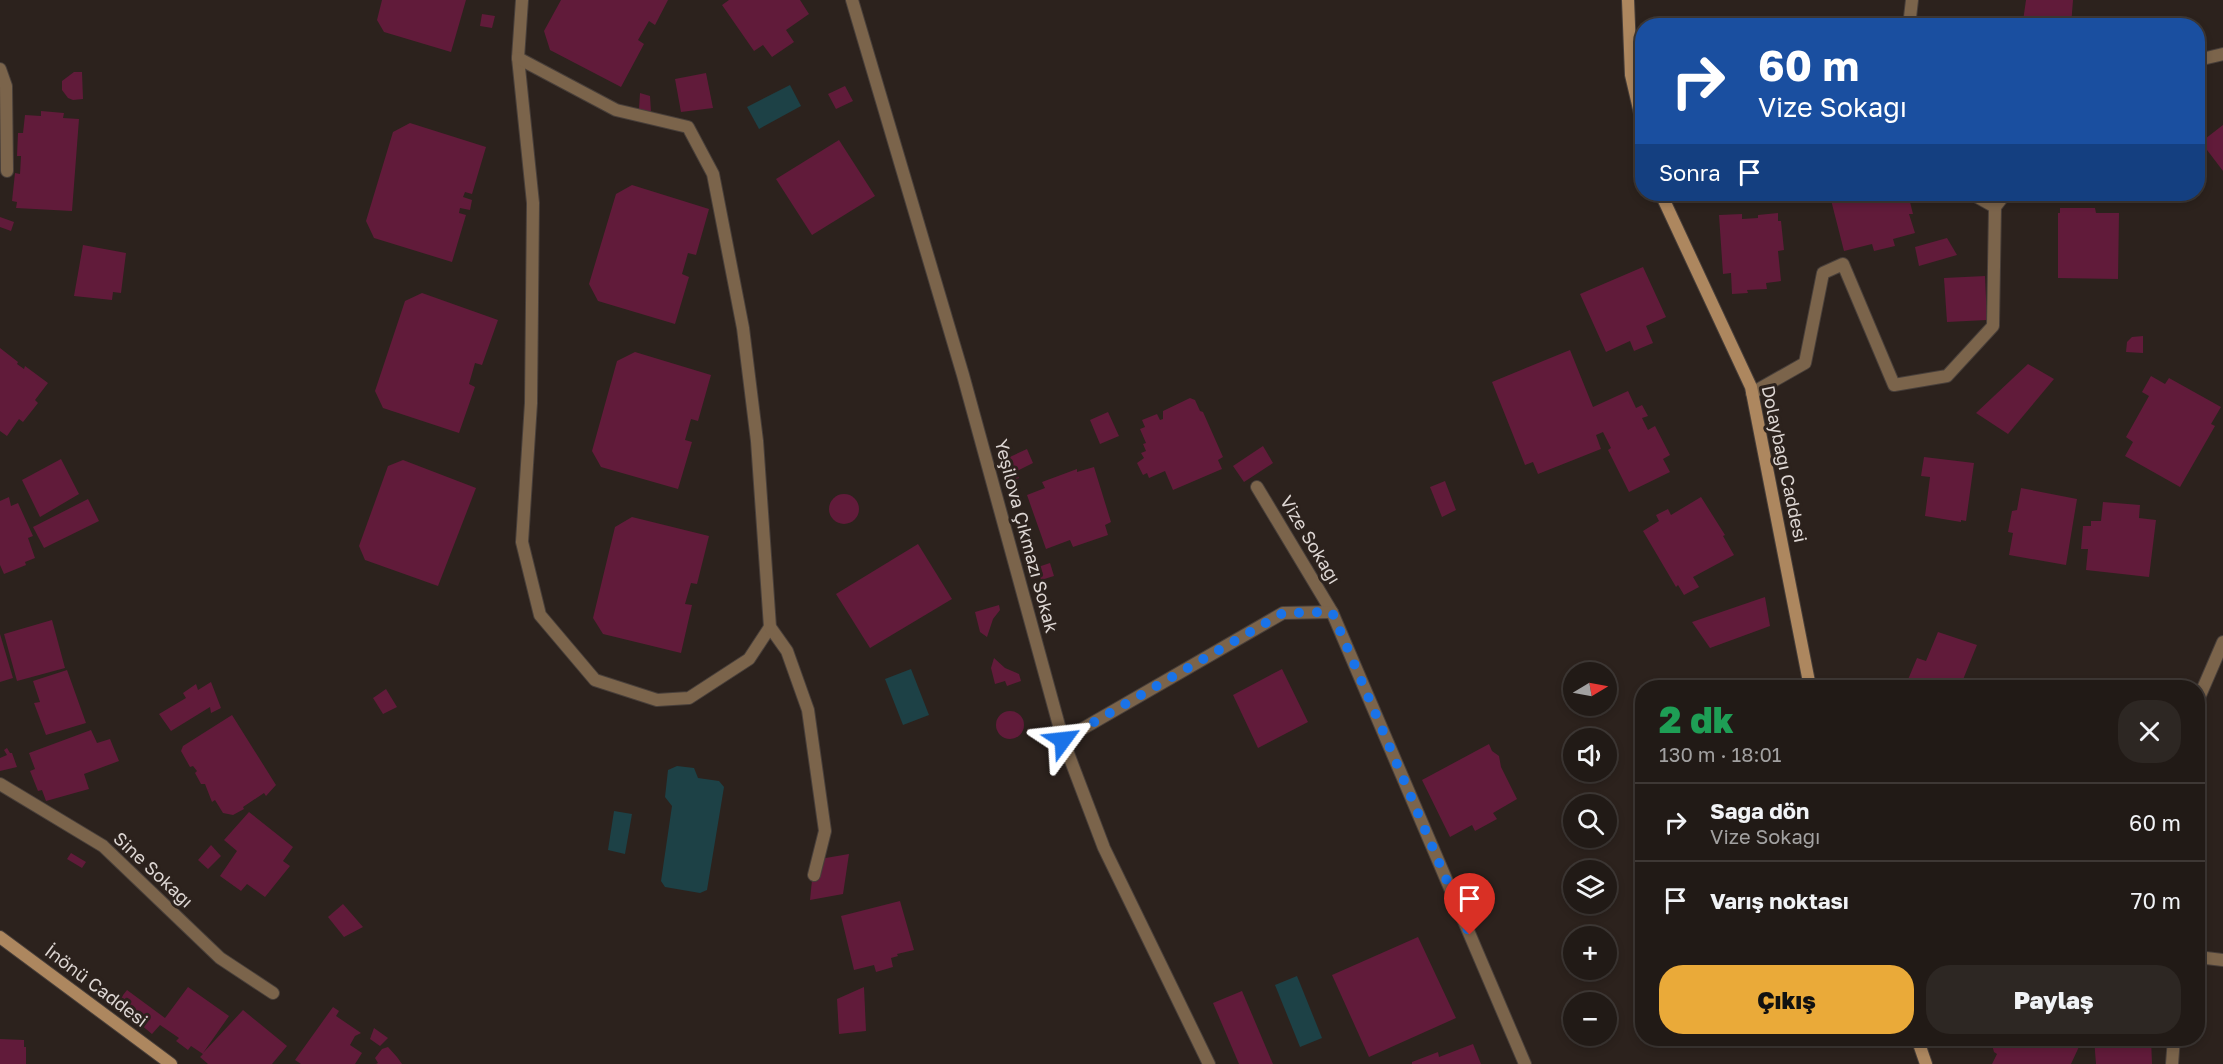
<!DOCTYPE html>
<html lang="tr">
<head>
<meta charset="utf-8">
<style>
	body { margin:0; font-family:"Golos Text",sans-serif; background:#2d2723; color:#f1f3f6; height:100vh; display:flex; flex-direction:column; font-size:22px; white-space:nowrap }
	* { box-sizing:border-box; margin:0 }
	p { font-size:20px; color:#a2a1a1 }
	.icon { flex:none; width:33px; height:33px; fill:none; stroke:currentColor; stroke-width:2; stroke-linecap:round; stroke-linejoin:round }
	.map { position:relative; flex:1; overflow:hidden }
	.details { position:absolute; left:1635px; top:680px; width:570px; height:366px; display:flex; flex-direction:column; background:#211a16; border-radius:24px; box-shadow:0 3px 9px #0003,0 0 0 2px #3e3835 }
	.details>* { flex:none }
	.top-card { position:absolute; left:1635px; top:18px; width:570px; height:183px; border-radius:24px; box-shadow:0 3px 9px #0003,0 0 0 2px #3e3835; background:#1a4fa0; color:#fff; overflow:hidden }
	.needle { width:39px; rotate:80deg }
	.buttons { position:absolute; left:1563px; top:662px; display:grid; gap:12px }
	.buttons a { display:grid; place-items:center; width:54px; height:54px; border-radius:50%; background:#211a16; box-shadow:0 3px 9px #0003,0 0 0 2px #3e3835; font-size:30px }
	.pin { position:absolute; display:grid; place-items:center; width:51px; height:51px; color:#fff; margin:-62px -26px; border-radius:50% 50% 50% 0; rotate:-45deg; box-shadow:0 0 6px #0007 }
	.pin .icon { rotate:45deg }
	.me { position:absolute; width:66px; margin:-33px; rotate:60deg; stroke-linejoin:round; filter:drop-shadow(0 0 4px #0008) }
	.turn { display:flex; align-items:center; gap:21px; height:126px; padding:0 24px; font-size:27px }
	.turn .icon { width:78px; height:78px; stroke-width:2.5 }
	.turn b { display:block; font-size:42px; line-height:51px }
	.then { display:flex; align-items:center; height:57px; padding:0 24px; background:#0003; gap:12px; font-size:22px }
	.round { display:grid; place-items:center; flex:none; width:63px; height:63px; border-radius:24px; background:#2d2723 }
	.overview { display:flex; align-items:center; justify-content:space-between; height:102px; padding:0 24px }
	h1 { font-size:36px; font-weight:800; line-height:45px; color:#1e9e55 }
	.action { display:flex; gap:12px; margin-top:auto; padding:12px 24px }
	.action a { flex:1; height:69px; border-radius:24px; background:#eaaa39; color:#111; font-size:24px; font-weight:800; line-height:69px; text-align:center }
	.action a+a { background:#2d2723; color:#f1f3f6 }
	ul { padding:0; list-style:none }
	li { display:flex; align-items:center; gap:18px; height:78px; padding:0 24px; border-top:2px solid #3e3835 }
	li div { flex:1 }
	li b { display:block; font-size:22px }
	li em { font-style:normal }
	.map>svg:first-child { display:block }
</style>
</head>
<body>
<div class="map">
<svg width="2223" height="1064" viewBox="0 0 2223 1064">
	<rect width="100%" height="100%" fill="#2c221d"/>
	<!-- water -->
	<g fill="#1d4146">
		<polygon points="790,85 801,106 759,129 747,107"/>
		<polygon points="911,669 929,715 903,725 885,679"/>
		<polygon points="677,766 694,768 698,778 719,781 724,787 707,890 700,893 665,887 661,881 672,806 665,797 668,770"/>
		<polygon points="614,811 632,814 625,854 608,850"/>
		<polygon points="1297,976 1322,1038 1300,1047 1275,985"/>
	</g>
	<!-- building -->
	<g fill="#611b3a">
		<polygon points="382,0 466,0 451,52 384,32 377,20"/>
		<polygon points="561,0 668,0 655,25 649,21 638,40 644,44 621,87 550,50 544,31"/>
		<polygon points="729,0 800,0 809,14 786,30 794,42 772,57 763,45 754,51 722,5"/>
		<polygon points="2026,0 2073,0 2071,26 2023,21"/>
		<polygon points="482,14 495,16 492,28 480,26"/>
		<polygon points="74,72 82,72 83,99 73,100 68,98 62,90 62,81"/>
		<polygon points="706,73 713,108 681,112 675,79"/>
		<polygon points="845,86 853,101 836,109 828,94"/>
		<polygon points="640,93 650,96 651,112 639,109"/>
		<polygon points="41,111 64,113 63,118 79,119 72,211 16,208 17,202 12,201 15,173 20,174 21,156 17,156 18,133 23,133 25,115 41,116"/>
		<polygon points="410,123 486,147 472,194 465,192 463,197 472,200 470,210 460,208 459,213 466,215 452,262 374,238 366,221 393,132"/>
		<polygon points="2223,125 2223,171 2201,142"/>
		<polygon points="839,140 875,196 812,235 776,179"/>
		<polygon points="632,185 709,209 696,255 688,253 682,274 689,277 675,324 598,301 589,284 616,194"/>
		<polygon points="1855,194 1908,194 1913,214 1909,214 1915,233 1893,239 1895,246 1874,251 1872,244 1844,251 1831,200"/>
		<polygon points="2060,208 2095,208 2096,213 2119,213 2118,279 2058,278 2058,213 2060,213"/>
		<polygon points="1778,213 1778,221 1781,221 1784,250 1778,251 1781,281 1766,283 1767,289 1747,290 1748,293 1732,294 1731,273 1723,274 1719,215 1742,214 1742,219 1758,218 1758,215"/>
		<polygon points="0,217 14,222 11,231 0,227"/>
		<polygon points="1947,238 1957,255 1919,266 1915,247"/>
		<polygon points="83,245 126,253 121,293 113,292 112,300 74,296"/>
		<polygon points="1643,267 1666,317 1646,326 1653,343 1634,351 1630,341 1606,352 1580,294"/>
		<polygon points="1985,276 1987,320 1947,322 1944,278"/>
		<polygon points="422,293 498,320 482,365 475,363 469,384 475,387 459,433 383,408 375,391 405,301"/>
		<polygon points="2143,336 2143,353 2126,352 2127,342 2132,337"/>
		<polygon points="0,348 18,362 17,364 24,369 25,366 48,383 35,400 38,403 23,422 19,419 7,436 0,431"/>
		<polygon points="1570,350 1593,407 1628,391 1636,408 1642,405 1648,416 1642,418 1648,430 1655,426 1670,455 1663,459 1670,472 1629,492 1608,450 1611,448 1603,432 1596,435 1601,449 1538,474 1533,462 1525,465 1492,382"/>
		<polygon points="635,352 711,375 698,421 691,419 685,440 692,442 678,489 601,467 592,451 617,361"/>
		<polygon points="2028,364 2054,379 2008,434 1976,413"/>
		<polygon points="2151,376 2165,384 2169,378 2221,407 2211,424 2215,426 2180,487 2125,456 2133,442 2126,437 2149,396 2142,392"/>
		<polygon points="1190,398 1195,400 1200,411 1203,412 1223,457 1218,460 1222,469 1173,490 1165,471 1149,478 1147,473 1143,475 1137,463 1144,458 1141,453 1146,451 1143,444 1146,443 1140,429 1145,427 1142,420 1157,414 1160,420 1163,419 1163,411"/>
		<polygon points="1108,412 1119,436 1100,444 1090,420"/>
		<polygon points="1263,446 1273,463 1244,482 1233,466"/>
		<polygon points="1027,449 1033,463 1017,471 1019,478 1008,482 1001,461"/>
		<polygon points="1924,457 1974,463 1966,521 1961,520 1961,522 1925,516 1930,477 1921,476"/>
		<polygon points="61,459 79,494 40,517 22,480"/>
		<polygon points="403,460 476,488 438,586 365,560 359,546 388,466"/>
		<polygon points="1094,467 1111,522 1105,525 1108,535 1073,547 1070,540 1046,549 1027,495 1045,488 1042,482 1077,469 1077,472"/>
		<polygon points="1445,481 1456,510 1442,517 1430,487"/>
		<polygon points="2021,488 2077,499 2066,565 2009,555 2013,533 2008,532 2012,511 2017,510"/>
		<circle cx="844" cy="509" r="15"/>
		<polygon points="9,497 11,506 18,503 33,536 28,538 35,558 25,562 26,565 4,574 0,565 0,501"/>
		<polygon points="1701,497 1725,535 1723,536 1734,555 1693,577 1699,587 1684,595 1678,585 1676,587 1643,531 1659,521 1656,515 1668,509 1671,515"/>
		<polygon points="88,499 99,521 44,548 33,527"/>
		<polygon points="2103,502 2140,505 2139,518 2156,520 2149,577 2086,570 2088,549 2081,549 2083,526 2091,526 2091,521 2101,521"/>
		<polygon points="632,517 709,536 697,584 691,583 685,604 692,605 681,653 603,634 593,618 615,527"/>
		<polygon points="918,544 952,599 870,648 836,594"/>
		<polygon points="1050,563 1054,576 1041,580 1038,567"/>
		<polygon points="1765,597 1770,626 1710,648 1692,622"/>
		<polygon points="999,605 1000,610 993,619 987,637 980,632 975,612"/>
		<polygon points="52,620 65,668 17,681 4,634"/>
		<polygon points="1938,632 1977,645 1960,687 1916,687 1916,685 1907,682 1917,658 1926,661"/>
		<polygon points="0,634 13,678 0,682"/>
		<polygon points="994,658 1005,668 1019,674 1021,681 1007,686 1005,681 995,684 991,668"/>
		<polygon points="1282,669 1308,722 1258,748 1233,695"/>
		<polygon points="67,670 86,723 46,735 34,703 40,702 33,681"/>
		<polygon points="211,682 221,708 211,713 210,707 171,731 159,714 186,698 183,693 196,684 198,690"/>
		<polygon points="386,689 397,707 383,714 373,698"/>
		<circle cx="1010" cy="725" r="14"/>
		<polygon points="232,715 276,785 266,796 264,793 243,807 244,809 233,815 223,813 215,800 212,802 205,784 201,784 195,773 197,771 193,766 190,767 181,751 183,746"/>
		<polygon points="91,730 97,743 110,739 119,761 84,774 89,789 46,801 42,790 38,791 30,771 35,769 29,753"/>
		<polygon points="1489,744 1492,751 1499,756 1501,767 1517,799 1493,813 1497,819 1475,831 1472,825 1450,837 1422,780"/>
		<polygon points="7,748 10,753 12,753 17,767 0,771 0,758 7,755 4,750"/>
		<polygon points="249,812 293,847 283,861 290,866 265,897 247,884 241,891 220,876 237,851 224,840"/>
		<polygon points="211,845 221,856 208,869 198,860"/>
		<polygon points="71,853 86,862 82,868 67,859"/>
		<polygon points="849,854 843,894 810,900 814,860"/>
		<polygon points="900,901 914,950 897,954 898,956 891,958 893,967 876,972 874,965 854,970 841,916"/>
		<polygon points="343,904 363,927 344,937 328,917"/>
		<polygon points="1418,937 1456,1018 1369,1057 1332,975"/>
		<polygon points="188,987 229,1016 203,1053 243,1010 287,1046 272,1064 208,1064 200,1057 203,1054 191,1046 188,1050 176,1041 179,1038 160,1025 152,1034 116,1004 127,990 165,1018"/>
		<polygon points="864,987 866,1031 839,1034 837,999"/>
		<polygon points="1242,991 1273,1064 1239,1064 1213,1003"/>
		<polygon points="333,1007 339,1011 336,1016 361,1033 355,1036 350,1045 362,1053 355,1064 301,1064 295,1060"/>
		<polygon points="374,1028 388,1038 380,1046 370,1039"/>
		<polygon points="1995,1038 2083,1038 2071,1064 1992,1064 1997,1054 1994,1052 1992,1045"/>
		<polygon points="2094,1038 2151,1038 2152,1064 2096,1064"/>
		<polygon points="0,1039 24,1040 24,1047 26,1047 26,1064 0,1064"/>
		<polygon points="1473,1044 1481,1064 1412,1064 1412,1062 1438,1052 1439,1057"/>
		<polygon points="388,1047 397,1057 402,1064 376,1064 378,1063 375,1058 382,1049"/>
	</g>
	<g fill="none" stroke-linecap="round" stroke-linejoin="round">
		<!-- street casing -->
		<g stroke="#483f3a" stroke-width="14">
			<g id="street">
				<polyline points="522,0 518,58 533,203 531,403 522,542 540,615 595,680 657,700 689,698 749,659 770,627"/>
				<polyline points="852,0 963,375 1063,740 1104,848 1209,1064"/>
				<polyline points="1909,26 1912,0"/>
				<polyline points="518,58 616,110 688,127 713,174 743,328 757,441 770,627 787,651 808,710 825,831 814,875"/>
				<polyline points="2198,60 2223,54"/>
				<polyline points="0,69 6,86 7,171"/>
				<polyline points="1972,194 1995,207"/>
				<polyline points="1752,393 1805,363 1823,273 1843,264 1894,385 1947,376 1993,326 1995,207 2005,194"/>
				<polyline points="1257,487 1332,612 1525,1064"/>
				<polyline points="2198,700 2223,642"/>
				<polyline points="1063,740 1283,613 1332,612"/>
				<polyline points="0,784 103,846 220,958 273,993"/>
				<polyline points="2198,957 2223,960"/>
				<polyline points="2172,1064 2174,1038"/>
			</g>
		</g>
		<!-- secondary casing -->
		<g stroke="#483f3a" stroke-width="14">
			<g id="secondary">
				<polyline points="1628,0 1631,75 1642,122"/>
				<polyline points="1661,194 1751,387 1810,687"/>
				<polyline points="0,937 171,1064"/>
				<polyline points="1917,1038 1926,1064"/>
			</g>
		</g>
		<!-- street -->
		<use href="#street" stroke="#7b644b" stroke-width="12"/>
		<!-- secondary -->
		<use href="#secondary" stroke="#ad875f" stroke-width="12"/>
	</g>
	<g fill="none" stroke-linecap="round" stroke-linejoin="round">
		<!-- route -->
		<polyline stroke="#1a73e8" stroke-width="10" stroke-dasharray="0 18" points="1063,740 1283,613 1332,612 1470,935"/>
	</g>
	<g text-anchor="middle" stroke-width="6" stroke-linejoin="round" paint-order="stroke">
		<!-- street labels -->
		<g font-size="18" fill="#ddd6d3" stroke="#2c221d">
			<text transform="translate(1784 464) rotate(78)" y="6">Dolaybağı Caddesi</text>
			<text transform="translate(1026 536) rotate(75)" y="6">Yeşilova Çıkmazı Sokak</text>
			<text transform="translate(1310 540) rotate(59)" y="6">Vize Sokağı</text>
			<text transform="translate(153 870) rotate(43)" y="6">Sine Sokağı</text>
			<text transform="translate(96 986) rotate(37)" y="6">İnönü Caddesi</text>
		</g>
	</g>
</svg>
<div class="buttons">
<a><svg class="needle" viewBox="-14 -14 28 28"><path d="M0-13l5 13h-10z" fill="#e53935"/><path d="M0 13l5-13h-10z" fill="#a2a1a1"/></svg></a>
<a><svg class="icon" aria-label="sound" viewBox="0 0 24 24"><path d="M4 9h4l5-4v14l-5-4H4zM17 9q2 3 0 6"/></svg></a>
<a><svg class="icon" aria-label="search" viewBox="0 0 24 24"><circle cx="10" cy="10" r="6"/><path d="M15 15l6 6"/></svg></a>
<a><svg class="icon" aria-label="layers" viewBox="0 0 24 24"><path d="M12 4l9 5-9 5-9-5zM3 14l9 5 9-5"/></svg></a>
<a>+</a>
<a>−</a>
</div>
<div class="pin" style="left:1470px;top:935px;background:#d93025"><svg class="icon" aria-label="arrive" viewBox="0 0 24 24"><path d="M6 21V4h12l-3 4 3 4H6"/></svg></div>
<svg class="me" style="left:1063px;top:740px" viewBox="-20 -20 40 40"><path d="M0-17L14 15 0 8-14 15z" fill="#1a73e8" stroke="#fff" stroke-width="4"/></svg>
<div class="top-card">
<div class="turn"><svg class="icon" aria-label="right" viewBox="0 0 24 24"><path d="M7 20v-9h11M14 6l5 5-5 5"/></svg><div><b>60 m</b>Vize Sokağı</div></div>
<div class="then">Sonra<svg class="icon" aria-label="arrive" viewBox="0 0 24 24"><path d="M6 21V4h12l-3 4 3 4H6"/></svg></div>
</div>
<section class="details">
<div class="overview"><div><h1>2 dk</h1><p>130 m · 18:01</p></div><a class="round"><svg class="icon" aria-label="close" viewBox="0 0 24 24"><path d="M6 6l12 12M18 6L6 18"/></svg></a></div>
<ul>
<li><svg class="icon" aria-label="right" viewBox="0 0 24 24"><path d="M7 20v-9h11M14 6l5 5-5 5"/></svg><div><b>Sağa dön</b><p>Vize Sokağı</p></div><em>60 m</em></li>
<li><svg class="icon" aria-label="arrive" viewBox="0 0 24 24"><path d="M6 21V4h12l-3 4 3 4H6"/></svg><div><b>Varış noktası</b></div><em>70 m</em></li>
</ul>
<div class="action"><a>Çıkış</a><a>Paylaş</a></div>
</section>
</div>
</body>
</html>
